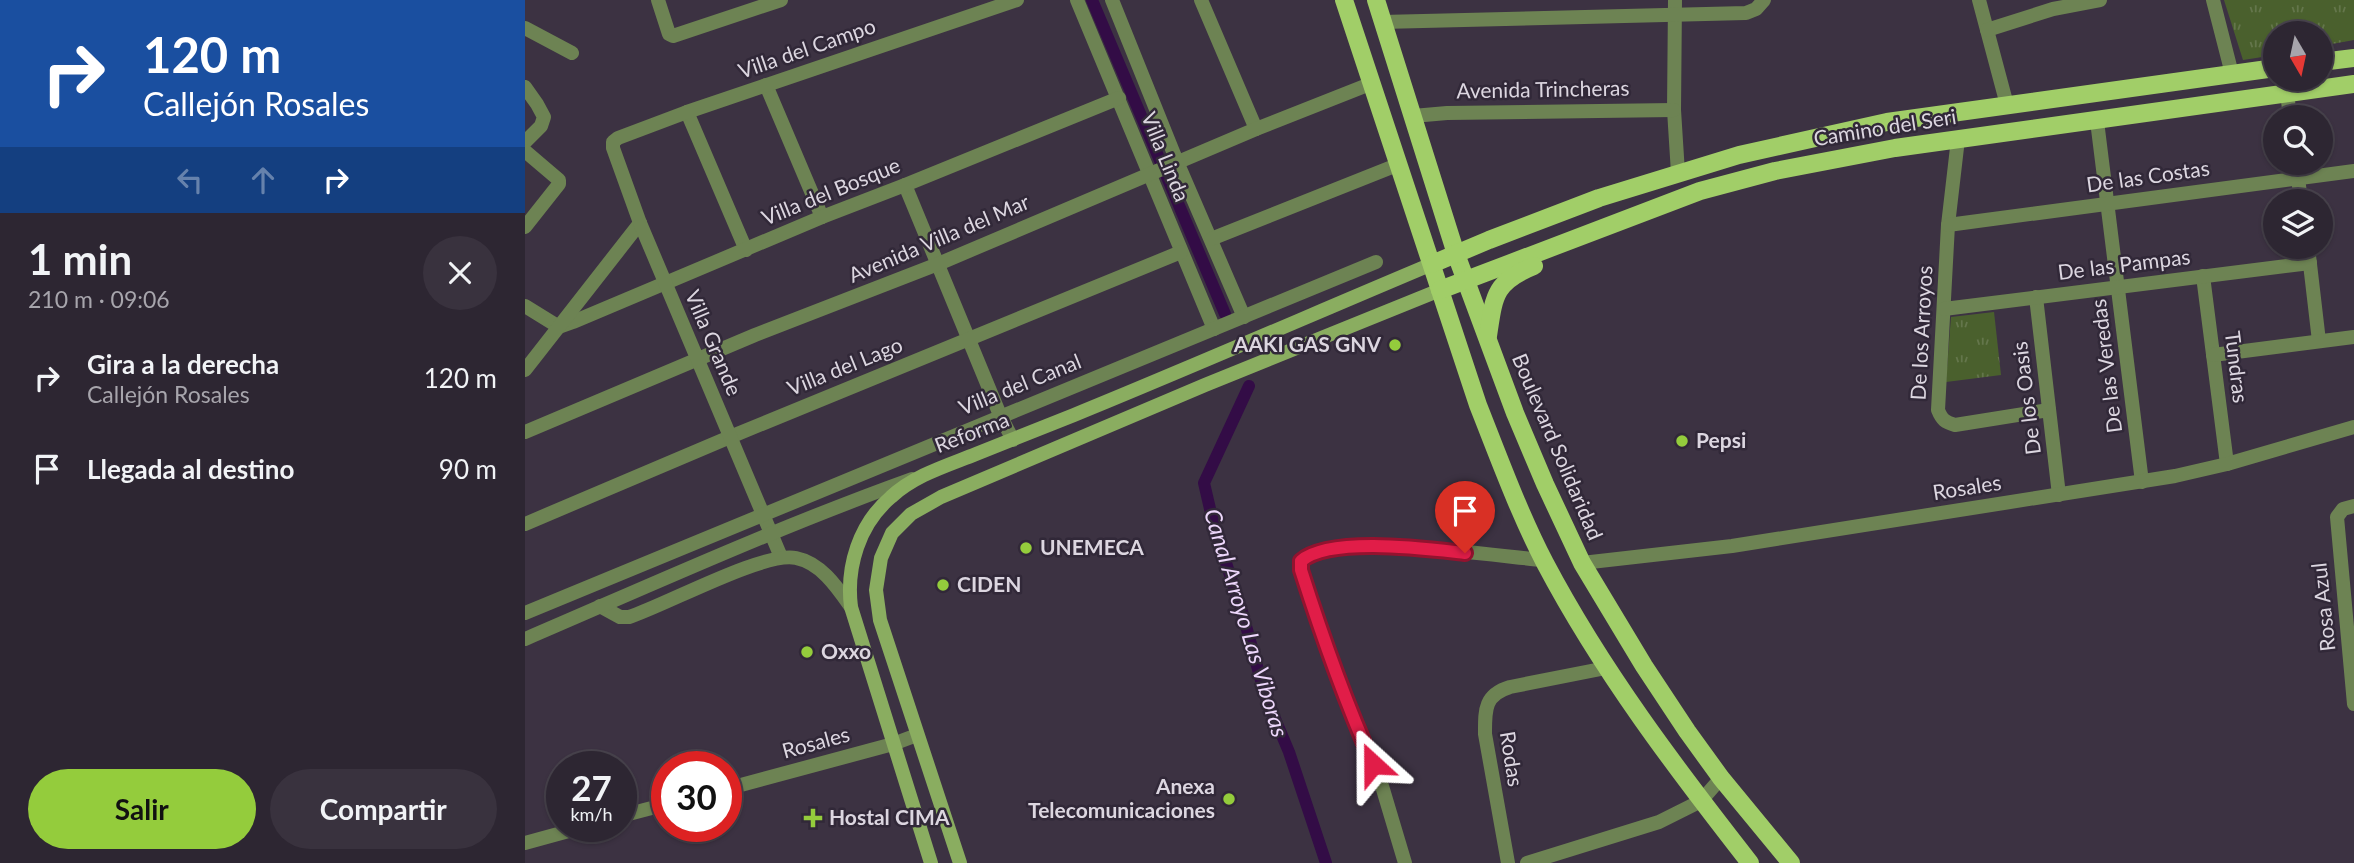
<!DOCTYPE html>
<html lang="es">
<head>
<meta charset="utf-8">
<style>
	body { margin:0; font-family:Lato,sans-serif; background:#39323e; color:#f1f3f6; height:100vh; display:flex; flex-direction:column; font-size:26px; white-space:nowrap }
	* { box-sizing:border-box; margin:0 }
	p { font-size:23px; color:#a7a5ac }
	.icon { flex:none; width:38px; height:38px; fill:none; stroke:currentColor; stroke-width:2; stroke-linecap:round; stroke-linejoin:round }
	.map { position:relative; flex:1; overflow:hidden }
	.panel { display:flex; flex-direction:column; background:#2d2632; width:525px }
	.panel>* { flex:none }
	.banner { background:#1a4fa0; color:#fff; overflow:hidden }
	.needle { width:46px; rotate:171deg }
	.fabs { position:absolute; left:1738px; top:21px; display:grid; gap:14px }
	.fabs a { display:grid; place-items:center; width:70px; height:70px; border-radius:50%; background:#2d2632; box-shadow:0 2px 5px #0004,0 0 0 2px #48434d; font-size:35px }
	.speed { position:absolute; left:21px; top:751px; display:flex; gap:14px; font-size:35px; font-weight:700; text-align:center }
	.speed>* { display:grid; place-content:center; width:91px; height:91px; border-radius:50%; background:#2d2632; box-shadow:0 2px 5px #0004,0 0 0 2px #48434d; line-height:1 }
	.speed small { font-size:18px; font-weight:400 }
	.speed .limit { border:10px solid #d22; background:#fff; color:#111 }
	.pin { position:absolute; display:grid; place-items:center; width:60px; height:60px; color:#fff; margin:-72px -30px; border-radius:50% 50% 50% 0; rotate:-45deg; box-shadow:0 0 7px #0007 }
	.pin .icon { rotate:45deg }
	.me { position:absolute; width:77px; margin:-38px; rotate:336deg; stroke-linejoin:round; filter:drop-shadow(0 0 5px #0008) }
	.turn { display:flex; align-items:center; gap:24px; height:147px; padding:0 28px; font-size:32px }
	.turn .icon { width:91px; height:91px; stroke-width:2.5 }
	.turn b { display:block; font-size:49px; line-height:60px }
	.lanes { display:flex; align-items:center; height:66px; padding:0 28px; background:#0003; justify-content:center; gap:35px; direction:ltr }
	.lanes .off { opacity:.35 }
	.round { display:grid; place-items:center; flex:none; width:74px; height:74px; border-radius:37px; background:#39323e }
	.summary { display:flex; align-items:center; justify-content:space-between; height:119px; padding:0 28px }
	h1 { font-size:42px; font-weight:700; line-height:52px }
	.cta { display:flex; gap:14px; margin-top:auto; padding:14px 28px }
	.cta a { flex:1; height:80px; border-radius:42px; background:#94cc3c; color:#111; font-size:28px; font-weight:700; line-height:80px; text-align:center }
	.cta a+a { background:#39323e; color:#f1f3f6 }
	ul { padding:0; list-style:none }
	li { display:flex; align-items:center; gap:21px; height:91px; padding:0 28px }
	li div { flex:1 }
	li b { display:block; font-size:26px }
	li em { font-style:normal }
	main { display:flex; flex:1; min-height:0 }
	.map>svg:first-child { display:block }
</style>
</head>
<body>
<main>
<section class="panel">
<div class="banner">
<div class="turn"><svg class="icon" aria-label="right" viewBox="0 0 24 24"><path d="M7 20v-9h11M14 6l5 5-5 5"/></svg><div><b>120 m</b>Callejón Rosales</div></div>
<div class="lanes"><svg class="icon off" aria-label="left" viewBox="0 0 24 24"><path d="M17 20v-9H6M10 6l-5 5 5 5"/></svg><svg class="icon off" aria-label="ahead" viewBox="0 0 24 24"><path d="M12 20V5M6 11l6-6 6 6"/></svg><svg class="icon" aria-label="right" viewBox="0 0 24 24"><path d="M7 20v-9h11M14 6l5 5-5 5"/></svg></div>
</div>
<div class="summary"><div><h1>1 min</h1><p>210 m · 09:06</p></div><a class="round"><svg class="icon" aria-label="close" viewBox="0 0 24 24"><path d="M6 6l12 12M18 6L6 18"/></svg></a></div>
<ul>
<li><svg class="icon" aria-label="right" viewBox="0 0 24 24"><path d="M7 20v-9h11M14 6l5 5-5 5"/></svg><div><b>Gira a la derecha</b><p>Callejón Rosales</p></div><em>120 m</em></li>
<li><svg class="icon" aria-label="arrive" viewBox="0 0 24 24"><path d="M6 21V4h12l-3 4 3 4H6"/></svg><div><b>Llegada al destino</b></div><em>90 m</em></li>
</ul>
<div class="cta"><a>Salir</a><a>Compartir</a></div>
</section>
<div class="map">
<svg width="1829" height="863" viewBox="0 0 1829 863">
	<defs>
		<pattern id="grass-tufts" width="24" height="20" patternUnits="userSpaceOnUse" patternTransform="scale(1.75)"><rect width="24" height="20" fill="#4a602d"/><path d="M3 7l-1-3M5 7V3M7 7l1-3M15 17l-1-3M17 17v-4M19 17l1-3" fill="none" stroke="#64764b"/></pattern>
	</defs>
	<rect width="100%" height="100%" fill="#3c3242"/>
	<!-- grass -->
	<g fill="url(#grass-tufts)">
		<polygon points="1699,0 1829,0 1829,40 1796,46 1796,33 1750,33 1750,55 1718,60"/>
		<polygon points="1469,312 1476,375 1421,382 1426,317"/>
	</g>
	<g fill="none" stroke-linecap="round" stroke-linejoin="round">
		<!-- canal -->
		<g stroke="#330c46" stroke-width="12">
			<polyline points="567,0 700,314"/>
			<polyline points="724,386 679,483 689,526 718,615 740,695 764,752 801,863"/>
		</g>
		<!-- minor -->
		<g stroke="#6d8353" stroke-width="14">
			<polyline points="133,0 144,34 148,36 256,0"/>
			<polyline points="552,0 689,329"/>
			<polyline points="587,0 653,164 719,317"/>
			<polyline points="676,0 731,129"/>
			<polyline points="1150,0 1149,110 1153,173"/>
			<polyline points="1454,0 1482,105"/>
			<polyline points="1688,0 1707,74"/>
			<polyline points="857,22 1221,13 1231,9 1239,0"/>
			<polyline points="0,28 47,53"/>
			<polyline points="1462,30 1528,9 1575,0"/>
			<polyline points="241,85 297,217"/>
			<polyline points="0,87 12,104 19,117 16,126 0,142"/>
			<polyline points="1762,93 1765,117"/>
			<polyline points="162,112 221,250"/>
			<polyline points="888,116 922,113 1149,110"/>
			<polyline points="1572,121 1617,482"/>
			<path d="M1433 139 1423 225 1413 410C1417 420 1420 422 1430 425L1524 410"/>
			<polyline points="0,151 34,180 34,184 0,227"/>
			<polyline points="1771,163 1776,201"/>
			<polyline points="380,185 475,415 488,440"/>
			<polyline points="1423,225 1829,171"/>
			<polyline points="686,239 872,165"/>
			<polyline points="1783,247 1794,341"/>
			<polyline points="1678,276 1702,464"/>
			<polyline points="1511,297 1534,495"/>
			<polyline points="0,306 34,327 48,322 297,217 380,185 594,98"/>
			<polyline points="1419,309 1785,263"/>
			<polyline points="1688,355 1829,337"/>
			<polyline points="0,370 115,223"/>
			<polyline points="0,432 230,335 413,264 731,129 845,84"/>
			<polyline points="1829,506 1818,509 1812,517 1829,704"/>
			<polyline points="0,524 205,437 656,252"/>
			<polyline points="256,557 115,223 88,148 88,142 93,138 162,112 492,0"/>
			<polyline points="1057,563 1207,546 1650,476 1702,464 1829,427"/>
			<path d="M75 606 95 617H104C141 605 239 551 271 558 296 563 312 587 326 607"/>
			<polyline points="0,613 851,262"/>
			<path d="M0 639C128 584 256 526 387 479"/>
			<polyline points="201,789 368,744 392,735"/>
			<polyline points="96,816 142,804"/>
			<polyline points="0,843 62,826"/>
			<path d="M880 863 857 786 829 722 794 626 776 570V561C811 532 970 556 1018 560"/>
			<path d="M983 863 960 734C960 710 959 695 985 687L1081 668"/>
			<polyline points="1002,863 1134,822 1176,801 1196,778"/>
		</g>
		<!-- secondary -->
		<g stroke="#8aad60" stroke-width="14">
			<path d="M406 863 326 607C321 567 334 524 366 497 390 475 421 466 451 454 484 441 517 428 549 415 669 366 788 314 907 264"/>
			<polyline points="435,863 355,620 351,590 356,558 367,533 386,514 416,497 680,385 915,290"/>
		</g>
		<!-- primary -->
		<g stroke="#a1ce68" stroke-width="18">
			<path d="M819 0 953 405C974 458 994 513 1020 563 1077 671 1150 767 1225 863"/>
			<polyline points="851,0 931,254 990,413 1020,484 1057,563 1119,666 1162,731 1196,778 1266,863"/>
			<polyline points="1796,62 1829,58"/>
			<polyline points="907,264 964,240 1074,198 1214,155 1362,122 1750,68"/>
			<polyline points="915,290 1175,191 1250,171 1370,148 1829,84"/>
			<path d="M963 336C969 296 969 282 1009 266"/>
		</g>
	</g>
	<g fill="none" stroke-linecap="round" stroke-linejoin="round">
		<!-- route casing -->
		<g stroke="#92132f" stroke-width="18">
			<path id="route" d="M848 764C820 701 797 636 776 570V561C805 536 903 549 940 553"/>
		</g>
		<!-- route -->
		<use href="#route" stroke="#e11d48" stroke-width="12"/>
	</g>
	<!-- markers -->
	<g fill="#94cc3c" stroke="#312838" stroke-width="2.5">
		<circle cx="870" cy="345" r="7"/>
		<circle cx="1157" cy="441" r="7"/>
		<circle cx="501" cy="548" r="7"/>
		<circle cx="418" cy="585" r="7"/>
		<circle cx="282" cy="652" r="7"/>
		<circle cx="704" cy="799" r="7"/>
		<path d="M284.5 807.5h7v7h7v7h-7v7h-7v-7h-7v-7h7z"/>
	</g>
	<g text-anchor="middle" stroke-width="5" stroke-linejoin="round" paint-order="stroke">
		<!-- street labels -->
		<g font-size="21" fill="#dcd6e0" stroke="#312838">
			<text transform="translate(282 49) rotate(-19)" y="7">Villa del Campo</text>
			<text transform="translate(1018 90) rotate(-1)" y="7">Avenida Trincheras</text>
			<text transform="translate(1360 128) rotate(-9)" y="7">Camino del Seri</text>
			<text transform="translate(640 157) rotate(68)" y="7">Villa Linda</text>
			<text transform="translate(1623 177) rotate(-8)" y="7">De las Costas</text>
			<text transform="translate(306 192) rotate(-22)" y="7">Villa del Bosque</text>
			<text transform="translate(414 239) rotate(-23)" y="7">Avenida Villa del Mar</text>
			<text transform="translate(1599 265) rotate(-7)" y="7">De las Pampas</text>
			<text transform="translate(1397 333) rotate(-87)" y="7">De los Arroyos</text>
			<text transform="translate(188 343) rotate(67)" y="7">Villa Grande</text>
			<text transform="translate(1582 366) rotate(-97)" y="7">De las Veredas</text>
			<text transform="translate(320 367) rotate(-22)" y="7">Villa del Lago</text>
			<text transform="translate(1711 367) rotate(83)" y="7">Tundras</text>
			<text transform="translate(495 385) rotate(-22)" y="7">Villa del Canal</text>
			<text transform="translate(1502 398) rotate(-97)" y="7">De los Oasis</text>
			<text transform="translate(447 433) rotate(-21)" y="7">Reforma</text>
			<text transform="translate(1032 447) rotate(67)" y="7">Boulevard Solidaridad</text>
			<text transform="translate(1442 488) rotate(-9)" y="7">Rosales</text>
			<text transform="translate(1799 607) rotate(-96)" y="7">Rosa Azul</text>
			<text transform="translate(291 743) rotate(-15)" y="7">Rosales</text>
			<text transform="translate(986 759) rotate(81)" y="7">Rodas</text>
		</g>
		<!-- poi labels -->
		<g font-size="21" font-weight="bold" fill="#dcd6e0" stroke="#312838" text-anchor="start">
			<text x="856" y="352" text-anchor="end">AAKI GAS GNV</text>
			<text x="1171" y="448">Pepsi</text>
			<text x="515" y="555">UNEMECA</text>
			<text x="432" y="592">CIDEN</text>
			<text x="296" y="659">Oxxo</text>
			<text x="690" y="794" text-anchor="end">Anexa<tspan x="690" dy="24">Telecomunicaciones</tspan></text>
			<text x="304" y="825">Hostal CIMA</text>
		</g>
		<!-- water labels -->
		<g font-size="23" font-style="italic" fill="#edd7fb" stroke="#312838">
			<text transform="translate(721 623) rotate(73)" y="8">Canal Arroyo Las Viboras</text>
		</g>
	</g>
</svg>
<div class="fabs">
<a><svg class="needle" viewBox="-14 -14 28 28"><path d="M0-13l5 13h-10z" fill="#e53935"/><path d="M0 13l5-13h-10z" fill="#a7a5ac"/></svg></a>
<a><svg class="icon" aria-label="search" viewBox="0 0 24 24"><circle cx="10" cy="10" r="6"/><path d="M15 15l6 6"/></svg></a>
<a><svg class="icon" aria-label="layers" viewBox="0 0 24 24"><path d="M12 4l9 5-9 5-9-5zM3 14l9 5 9-5"/></svg></a>
</div>
<div class="speed"><div>27<small>km/h</small></div><div class="limit">30</div></div>
<div class="pin" style="left:940px;top:553px;background:#d93025"><svg class="icon" aria-label="arrive" viewBox="0 0 24 24"><path d="M6 21V4h12l-3 4 3 4H6"/></svg></div>
<svg class="me" style="left:848px;top:764px" viewBox="-20 -20 40 40"><path d="M0-17L14 15 0 8-14 15z" fill="#e11d48" stroke="#fff" stroke-width="4"/></svg>
</div>
</main>
</body>
</html>
